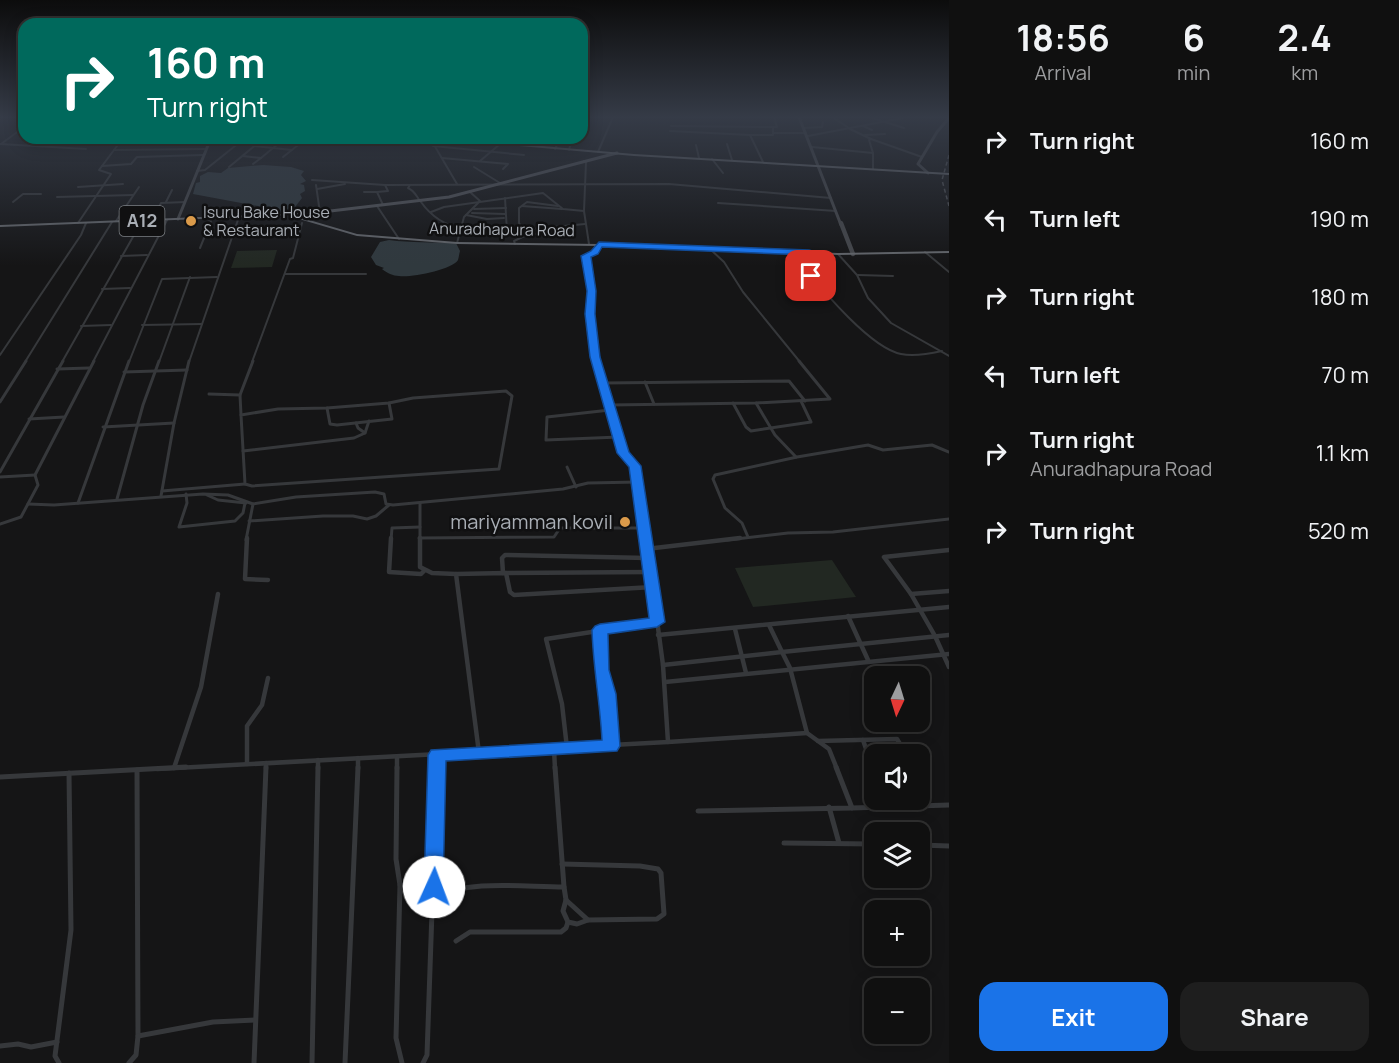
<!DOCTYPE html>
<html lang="en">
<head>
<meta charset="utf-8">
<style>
	body { margin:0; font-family:Manrope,sans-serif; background:#1e1e1e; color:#f1f3f6; height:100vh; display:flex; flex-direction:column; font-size:22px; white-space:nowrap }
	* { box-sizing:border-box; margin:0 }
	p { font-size:20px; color:#9c9d9f }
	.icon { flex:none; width:33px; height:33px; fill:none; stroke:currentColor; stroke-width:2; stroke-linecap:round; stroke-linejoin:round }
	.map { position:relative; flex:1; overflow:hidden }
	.panel { display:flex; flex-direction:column; background:#101010; width:450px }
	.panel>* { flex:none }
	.banner { position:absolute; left:18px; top:18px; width:570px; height:126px; border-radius:18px; box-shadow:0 3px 15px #0003,0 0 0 2px #303030; background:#00695c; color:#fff; overflow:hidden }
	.needle { width:39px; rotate:184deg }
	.fabs { position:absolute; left:864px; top:666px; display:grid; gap:12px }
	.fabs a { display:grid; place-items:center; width:66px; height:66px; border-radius:12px; background:#101010; box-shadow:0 3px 15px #0003,0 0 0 2px #303030; font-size:30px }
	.pin { position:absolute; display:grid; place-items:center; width:51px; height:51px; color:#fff; margin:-26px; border-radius:12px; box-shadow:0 3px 9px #0006 }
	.me { position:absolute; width:66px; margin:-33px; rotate:2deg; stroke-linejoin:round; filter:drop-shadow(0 0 4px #0008) }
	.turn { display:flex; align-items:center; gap:21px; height:126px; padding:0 30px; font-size:27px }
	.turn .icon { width:78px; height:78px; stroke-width:2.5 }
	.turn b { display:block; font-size:42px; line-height:51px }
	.eta { display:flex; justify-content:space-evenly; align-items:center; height:102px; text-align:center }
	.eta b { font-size:36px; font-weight:700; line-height:42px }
	.cta { display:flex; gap:12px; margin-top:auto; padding:12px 30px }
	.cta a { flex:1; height:69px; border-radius:18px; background:#1a73e8; color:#fff; font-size:24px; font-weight:700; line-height:69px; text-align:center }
	.cta a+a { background:#1e1e1e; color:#f1f3f6 }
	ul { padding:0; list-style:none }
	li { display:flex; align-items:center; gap:18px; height:78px; padding:0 30px }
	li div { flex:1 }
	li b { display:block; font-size:22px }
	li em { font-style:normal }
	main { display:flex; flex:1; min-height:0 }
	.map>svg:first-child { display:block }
</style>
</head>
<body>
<main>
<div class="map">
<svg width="949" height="1063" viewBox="0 0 949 1063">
	<rect width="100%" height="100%" fill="#151516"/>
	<!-- green -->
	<g fill="#222822">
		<polygon points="277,250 272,267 231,268 237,251"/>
		<polygon points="832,560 856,597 753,607 735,568"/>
	</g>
	<!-- water -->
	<g fill="#30393e">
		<polygon points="263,165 291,167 304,171 301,175 306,181 300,184 304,185 305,191 300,194 302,198 295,207 288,208 293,212 280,213 274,209 193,194 196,183 200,182 200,176 208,172 221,173 228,168"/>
		<path d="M389 240C410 243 434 242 456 243L460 251C459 254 459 257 458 260 452 270 410 278 399 276 393 276 387 273 382 269L384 268 376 265 371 257 380 242Z"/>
	</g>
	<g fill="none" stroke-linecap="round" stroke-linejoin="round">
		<!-- street-far3 -->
		<g stroke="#36383b" stroke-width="2">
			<polyline points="832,117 849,128"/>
			<polyline points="869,117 904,128"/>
			<polyline points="920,117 932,118"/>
			<polyline points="671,126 773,127 773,135 750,135"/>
			<polyline points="863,126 872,130"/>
			<polyline points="773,127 777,127 774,117"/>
			<polyline points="804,128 822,127 823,122"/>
			<polyline points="850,129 871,139 869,140 873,153 873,169"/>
			<polyline points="670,131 750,135 763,162"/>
			<polyline points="774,133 806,133"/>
			<polyline points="865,135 885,134"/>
			<polyline points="808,136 908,117"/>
			<polyline points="286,138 273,148 292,150"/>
			<polyline points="430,138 457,184"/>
			<polyline points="514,138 540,140"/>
			<polyline points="871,139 922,157"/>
			<polyline points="0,144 86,149"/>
			<polyline points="1,144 24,127"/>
			<polyline points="727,144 732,160"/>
			<polyline points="696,145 699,158"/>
			<polyline points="254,146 273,148 261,158"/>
			<polyline points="433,146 524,155"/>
			<polyline points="812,147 873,153"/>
			<polyline points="555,149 560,138"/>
			<polyline points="114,150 206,149"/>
			<polyline points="569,150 572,138"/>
			<polyline points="598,152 613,117"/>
			<polyline points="243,156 261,158 253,164"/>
			<polyline points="283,157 307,138"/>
			<polyline points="442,158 508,164 503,169"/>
			<polyline points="712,159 723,173"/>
			<polyline points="480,161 500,144"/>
			<polyline points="584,161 586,162 584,211 589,244"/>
			<polyline points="102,166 131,164 137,157 203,155"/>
			<polyline points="229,167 264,138"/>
			<polyline points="474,167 500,183"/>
			<polyline points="197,171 205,170 245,138"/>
			<polyline points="312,180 385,185 669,184 831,198"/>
			<polyline points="316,185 320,213"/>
			<path d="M410 185 408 188C415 191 416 196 421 202 431 216 444 225 461 228"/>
			<polyline points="78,187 123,184"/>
			<polyline points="317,189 345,184"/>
			<polyline points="364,192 377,192"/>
			<polyline points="57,197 133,195"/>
			<polyline points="505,198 507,232"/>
			<polyline points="13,202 23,194 41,194"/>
			<polyline points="166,202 172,190"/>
			<polyline points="718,203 836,211"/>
			<polyline points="383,205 377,192 388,191 385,185"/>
			<polyline points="377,206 399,239"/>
			<polyline points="522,206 562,209"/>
			<polyline points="474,209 506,208"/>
			<polyline points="431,212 444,207 543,193 563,209 584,211"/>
			<polyline points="472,213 505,214"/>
			<polyline points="466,215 487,219 504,218"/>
			<polyline points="153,220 161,203 185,202"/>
			<polyline points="116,221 139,187"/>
			<polyline points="78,223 111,174 99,170 123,138"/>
			<polyline points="432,231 490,233 585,224"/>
			<polyline points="524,231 519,223 519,208 527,202 558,206"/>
			<polyline points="457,243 464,217 480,201 470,192"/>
			<polyline points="515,244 514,241 529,234 566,233 565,226"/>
			<polyline points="200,248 211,221 206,218"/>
			<polyline points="710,249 724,262 743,292 800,362"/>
			<polyline points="925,252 949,272"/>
			<path d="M809 253 817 266 805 268C824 292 871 348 901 354 914 357 929 354 942 351"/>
			<polyline points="838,254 857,275 868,298 891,323 949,356"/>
			<polyline points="121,256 147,255"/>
			<polyline points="285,274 366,274"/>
			<polyline points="858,275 893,276"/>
			<polyline points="102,289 130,288"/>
			<polyline points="142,325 202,324"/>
			<polyline points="81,326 111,325"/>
			<polyline points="0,355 81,235 86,223"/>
			<polyline points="25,362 112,222"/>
			<polyline points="62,362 142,221"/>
			<polyline points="93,362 167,220"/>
			<polyline points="129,362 162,279 217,277"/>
			<polyline points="159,362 190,277"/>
			<polyline points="189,362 239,217"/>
			<polyline points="252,362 290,259 293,258 302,223"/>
			<polyline points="597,362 586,256 595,252 599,245"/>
		</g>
		<!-- street-far2 -->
		<g stroke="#36383b" stroke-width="3">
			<polyline points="596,361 623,453 635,466 646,540"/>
			<polyline points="57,369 89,368"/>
			<polyline points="124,372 187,370"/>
			<polyline points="645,382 654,404"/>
			<polyline points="604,383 789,381 805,401"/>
			<polygon points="506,391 512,396 499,469 252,486 245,484 241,415 278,409 327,408 389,403 413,398"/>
			<polyline points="209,394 240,395"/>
			<polyline points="0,402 26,361"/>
			<polyline points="733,403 746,427 751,431 811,422 801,401"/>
			<polyline points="756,403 775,435 796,457"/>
			<polyline points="609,405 756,403 830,399 799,361"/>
			<polyline points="327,408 330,424 337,425 392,419 389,403"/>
			<polyline points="610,410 547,417 546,440 619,437"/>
			<polyline points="241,415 240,395 253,361"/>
			<polyline points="29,419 64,417"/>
			<polyline points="356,423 358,428 365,433"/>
			<polyline points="103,427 174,423"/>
			<polyline points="243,451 354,438 365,433 369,421"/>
			<polyline points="567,467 576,487"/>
			<polyline points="0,472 63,361"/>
			<polyline points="0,477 35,475"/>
			<polyline points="162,491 245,484"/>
			<polyline points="186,494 187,503 179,527 235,521 243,513 245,503"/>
			<polyline points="207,495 218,500 246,503"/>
			<polyline points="161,496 174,423 189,361"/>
			<polyline points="117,499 143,405 159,361"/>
			<polyline points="78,503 129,361"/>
			<polyline points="420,503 420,540"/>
			<polyline points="28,504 54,505 203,494 228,495 253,504"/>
			<polyline points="249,521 323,516 353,516 367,519 376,516 389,505"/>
			<polyline points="0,524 21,517 38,485 35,475 94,361"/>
			<polyline points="748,537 742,523 725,508 713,479 715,475 797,457 868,445 883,450 932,445 949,452"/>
			<polyline points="419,538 554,537 560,528 644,528"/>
			<polyline points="246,540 253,504 296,497 375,492 384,494 386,504 393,505 563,489 588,483 638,482"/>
			<polyline points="391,540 392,528 420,527"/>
			<polyline points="727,540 788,533 833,532 949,519"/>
		</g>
		<!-- street-far1 -->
		<g stroke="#36383b" stroke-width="4.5">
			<polyline points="247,538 245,579 268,580"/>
			<polyline points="391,538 389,572 421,574 424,571"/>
			<polyline points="420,538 420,567 432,573 456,574 479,753"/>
			<polyline points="646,549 740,538"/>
			<polyline points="503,573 502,558 505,555 647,558"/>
			<polyline points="506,573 651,572"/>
			<polyline points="456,574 506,573 510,592 514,595 653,587"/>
			<polyline points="949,591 911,594 935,636 949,667"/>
			<polyline points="911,594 884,557 949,550"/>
			<polyline points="848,616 868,660"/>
			<polyline points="735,629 746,673"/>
			<path d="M600 630C601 669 608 707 611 746"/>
			<polyline points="658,635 949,607"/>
			<polyline points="663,665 782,652 769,625"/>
			<polyline points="665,682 949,654"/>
			<polyline points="863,740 873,769"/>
			<polyline points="818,741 897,739 906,754"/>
			<polyline points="668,742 807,733"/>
			<polyline points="567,748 562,704 546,639 657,622"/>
			<polyline points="554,749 555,769"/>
			<polyline points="247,764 247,726 262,705 268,678"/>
			<polyline points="174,768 201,687 218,594"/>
			<polyline points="157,769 668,742 663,665 646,538"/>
			<polyline points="266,769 266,763"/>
			<polyline points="318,769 318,760"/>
			<polyline points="358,769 358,758"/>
			<polyline points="397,769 397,757"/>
			<polyline points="437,769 437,755"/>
			<polyline points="837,769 829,749 807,733 790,668 782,652 949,635"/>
		</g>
		<!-- street -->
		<g stroke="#36383b" stroke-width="5">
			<polyline points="397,767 396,859 400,885 396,1038 402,1063"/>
			<polyline points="873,767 874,771"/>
			<polyline points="137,770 138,1036 213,1022 255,1020"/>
			<polyline points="0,777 186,767"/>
			<polyline points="829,807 839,843"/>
			<polyline points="852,808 949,805"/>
			<polyline points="698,811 852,808 836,767"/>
			<polyline points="784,843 874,844"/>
			<polyline points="920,845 949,846"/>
			<polyline points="562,864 640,866 658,869 661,873 664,914 657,919 588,920 566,900 564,887"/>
			<polyline points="400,885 434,887"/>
			<path d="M432 898C471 879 522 887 564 887L555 767"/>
			<polyline points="566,900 563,911 568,922 577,924 588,920"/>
			<polyline points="456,941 470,932 561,932 566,928 568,922"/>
			<polyline points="0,1046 18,1044 31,1047 57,1042"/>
			<polyline points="59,1063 55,1056 71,930 69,773"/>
			<polyline points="129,1063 136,1055 138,1036"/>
			<polyline points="254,1063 266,767"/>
			<polyline points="312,1063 318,767"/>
			<polyline points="345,1063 358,767"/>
			<polyline points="423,1063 427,1055 437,767"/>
		</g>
		<!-- secondary-far1 -->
		<g stroke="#45474b" stroke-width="3">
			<polyline points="799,117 841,225"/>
			<polyline points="928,173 918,164 937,132 949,118"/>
			<polyline points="178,219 211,138"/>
		</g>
		<!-- secondary -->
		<polyline stroke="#45474b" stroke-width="4.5" points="841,223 853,254"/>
		<!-- primary -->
		<polyline stroke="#53555a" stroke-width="3" points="305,214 449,197 617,153"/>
		<!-- highway -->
		<g fill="#63666b" fill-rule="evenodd">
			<polygon points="437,138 452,138 634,154 949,173 949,175 634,156 439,139"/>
			<polygon points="299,213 299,214 297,215 0,227 0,225"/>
			<polygon points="299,217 357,234 457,242 599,244 838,253 949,251 949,253 838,255 599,246 457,244 357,236 299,219"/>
		</g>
		<!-- rail -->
		<polyline stroke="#505256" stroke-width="1.5" stroke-dasharray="4 3" stroke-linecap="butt" points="949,155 942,180 949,206"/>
	</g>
	<!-- sky -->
	<linearGradient id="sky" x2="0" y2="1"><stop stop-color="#0c0c0c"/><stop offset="0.44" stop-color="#353b47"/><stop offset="1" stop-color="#353b47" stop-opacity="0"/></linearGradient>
	<rect width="949" height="266" fill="url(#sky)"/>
	<!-- route -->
	<path fill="#1a73e8" stroke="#114b97" stroke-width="1.5" d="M599 242 809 250 812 251 822 266 811 269 816 276 811 278 801 268 812 264 806 255 602 247 598 254 591 257 596 291 595 314 600 357 629 452 641 466 665 622 657 627 608 634 609 670 616 694 620 746 617 751 446 761 443 887 441 894 434 896 426 894 424 887 428 755 431 750 602 740C600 702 593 667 592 630L595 626 600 624 649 618 629 467 617 453 590 357 585 314 587 291 581 256 591 251Z"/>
	<!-- markers -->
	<g fill="#da9a4a" stroke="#101011" stroke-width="2">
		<circle cx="191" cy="221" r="6"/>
		<circle cx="625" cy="522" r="6"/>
	</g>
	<g text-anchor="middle" stroke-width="5" stroke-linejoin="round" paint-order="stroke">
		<!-- far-poi labels -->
		<g font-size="16" fill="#a9aeb5" stroke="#101011" text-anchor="start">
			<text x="203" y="218">Isuru Bake House<tspan x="203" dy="18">&amp; Restaurant</tspan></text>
		</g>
		<!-- far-street labels -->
		<g font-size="16" fill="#a9aeb5" stroke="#101011">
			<text transform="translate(502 229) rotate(1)" y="6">Anuradhapura Road</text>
		</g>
		<!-- shield labels -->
		<rect fill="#101011" stroke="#7b7f84" stroke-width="1.5" x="119.5" y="206" width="45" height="30" rx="4.5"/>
		<g font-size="18" font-weight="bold" fill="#a9aeb5">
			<text x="142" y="227">A12</text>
		</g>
		<!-- poi labels -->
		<g font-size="20" fill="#a9aeb5" stroke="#101011" text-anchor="end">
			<text x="613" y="529">mariyamman kovil</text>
		</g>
	</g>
</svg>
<div class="fabs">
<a><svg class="needle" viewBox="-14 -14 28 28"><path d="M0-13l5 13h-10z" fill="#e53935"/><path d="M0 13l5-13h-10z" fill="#9c9d9f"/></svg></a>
<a><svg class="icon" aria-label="sound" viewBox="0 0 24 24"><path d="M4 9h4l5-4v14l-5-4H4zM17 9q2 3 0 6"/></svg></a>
<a><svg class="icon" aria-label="layers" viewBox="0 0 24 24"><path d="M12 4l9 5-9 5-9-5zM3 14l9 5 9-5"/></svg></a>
<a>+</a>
<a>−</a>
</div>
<div class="pin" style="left:811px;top:276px;background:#d93025"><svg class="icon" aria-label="arrive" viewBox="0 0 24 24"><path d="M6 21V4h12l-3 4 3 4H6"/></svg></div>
<svg class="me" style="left:434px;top:887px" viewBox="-20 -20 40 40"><circle r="19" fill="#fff"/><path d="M0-13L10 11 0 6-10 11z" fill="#1a73e8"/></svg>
<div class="banner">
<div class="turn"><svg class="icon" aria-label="right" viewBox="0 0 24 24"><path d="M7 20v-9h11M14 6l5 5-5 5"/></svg><div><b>160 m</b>Turn right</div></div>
</div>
</div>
<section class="panel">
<div class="eta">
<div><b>18:56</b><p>Arrival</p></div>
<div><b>6</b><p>min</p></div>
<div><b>2.4</b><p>km</p></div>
</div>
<ul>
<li><svg class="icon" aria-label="right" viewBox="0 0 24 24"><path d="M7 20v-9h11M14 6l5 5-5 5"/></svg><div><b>Turn right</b></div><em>160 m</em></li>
<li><svg class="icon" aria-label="left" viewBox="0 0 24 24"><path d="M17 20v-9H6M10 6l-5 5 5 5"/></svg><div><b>Turn left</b></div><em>190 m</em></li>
<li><svg class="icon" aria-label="right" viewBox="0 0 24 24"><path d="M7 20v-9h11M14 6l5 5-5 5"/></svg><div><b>Turn right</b></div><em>180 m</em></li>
<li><svg class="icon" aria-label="left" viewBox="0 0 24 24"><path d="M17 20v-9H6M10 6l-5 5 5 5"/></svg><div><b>Turn left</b></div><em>70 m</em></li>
<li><svg class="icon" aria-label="right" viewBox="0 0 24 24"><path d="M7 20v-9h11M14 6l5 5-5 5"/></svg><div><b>Turn right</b><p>Anuradhapura Road</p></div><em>1.1 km</em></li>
<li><svg class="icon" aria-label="right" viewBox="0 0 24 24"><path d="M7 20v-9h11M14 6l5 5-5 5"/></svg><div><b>Turn right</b></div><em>520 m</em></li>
</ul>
<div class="cta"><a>Exit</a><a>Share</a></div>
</section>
</main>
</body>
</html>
